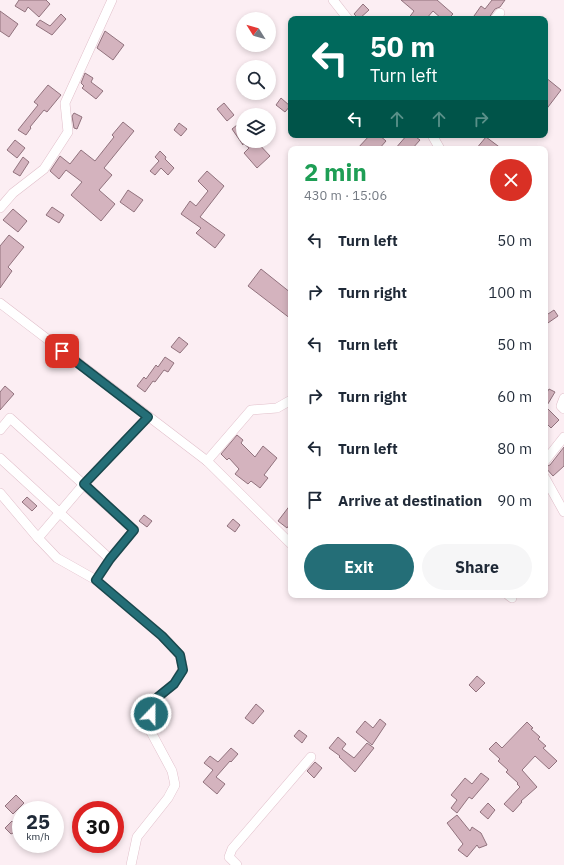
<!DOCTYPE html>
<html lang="en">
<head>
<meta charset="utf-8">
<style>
	body { margin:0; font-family:"IBM Plex Sans",sans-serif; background:#f6f6f7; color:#1f2937; height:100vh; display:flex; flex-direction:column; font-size:15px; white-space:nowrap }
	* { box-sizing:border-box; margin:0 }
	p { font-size:13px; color:#747a83 }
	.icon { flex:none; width:22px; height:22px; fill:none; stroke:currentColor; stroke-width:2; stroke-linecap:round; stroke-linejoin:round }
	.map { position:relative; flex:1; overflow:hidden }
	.panel { position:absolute; left:288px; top:146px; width:260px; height:452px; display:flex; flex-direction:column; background:#fff; border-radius:8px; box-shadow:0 2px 6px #0003 }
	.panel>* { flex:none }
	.top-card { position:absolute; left:288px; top:16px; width:260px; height:122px; border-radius:8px; box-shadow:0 2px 6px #0003; background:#00695c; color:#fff; overflow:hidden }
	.needle { width:26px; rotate:307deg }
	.buttons { position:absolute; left:236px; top:12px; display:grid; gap:8px }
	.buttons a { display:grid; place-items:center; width:40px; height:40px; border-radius:50%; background:#fff; box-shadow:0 2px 6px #0003; font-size:20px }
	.speed { position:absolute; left:12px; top:801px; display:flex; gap:8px; font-size:20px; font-weight:700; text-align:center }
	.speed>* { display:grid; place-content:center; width:52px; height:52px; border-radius:50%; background:#fff; box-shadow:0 2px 6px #0003; line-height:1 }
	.speed small { font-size:10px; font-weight:400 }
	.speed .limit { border:6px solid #d22; background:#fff; color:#111 }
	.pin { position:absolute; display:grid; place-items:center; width:34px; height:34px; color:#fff; margin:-17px; border-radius:8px; box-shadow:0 2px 6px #0006 }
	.me { position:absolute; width:44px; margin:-22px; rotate:22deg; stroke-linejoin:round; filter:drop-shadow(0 0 3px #0008) }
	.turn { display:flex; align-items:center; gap:14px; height:84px; padding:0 16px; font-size:18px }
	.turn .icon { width:52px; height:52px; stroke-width:2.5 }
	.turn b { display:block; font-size:28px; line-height:34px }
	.lanes { display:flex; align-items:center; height:38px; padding:0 16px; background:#0003; justify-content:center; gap:20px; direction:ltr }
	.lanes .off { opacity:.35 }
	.round { display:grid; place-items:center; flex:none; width:42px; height:42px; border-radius:21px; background:#f6f6f7 }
	.overview { display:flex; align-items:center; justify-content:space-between; height:68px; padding:0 16px }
	h1 { font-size:24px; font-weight:700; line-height:30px; color:#1e9e55 }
	.action { display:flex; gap:8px; margin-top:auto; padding:8px 16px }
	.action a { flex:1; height:46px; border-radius:24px; background:#246e77; color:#fff; font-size:16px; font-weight:700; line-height:46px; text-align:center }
	.action a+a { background:#f6f6f7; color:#1f2937 }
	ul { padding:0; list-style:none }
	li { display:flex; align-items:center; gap:12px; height:52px; padding:0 16px }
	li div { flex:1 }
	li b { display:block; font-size:15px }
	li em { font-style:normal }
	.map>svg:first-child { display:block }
</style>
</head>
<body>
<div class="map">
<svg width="564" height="865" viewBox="0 0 564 865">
	<rect width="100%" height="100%" fill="#fceef3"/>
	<!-- building -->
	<g fill="#d4b3be" stroke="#91727d">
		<polygon points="19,0 46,0 50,4 39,17 28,7 25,12 15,6"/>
		<polygon points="401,0 437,0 453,14 448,19 442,19 433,11 426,19 408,19 414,11"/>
		<polygon points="492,0 505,0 500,7 495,9 488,19 478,19 474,16 481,6 485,9"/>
		<polygon points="363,4 369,10 359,19 354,14"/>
		<polygon points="0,11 18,24 9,37 0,31"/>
		<polygon points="61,14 66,19 52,35 36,25 40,20 50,26"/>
		<polygon points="105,31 124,45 113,60 97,48"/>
		<polygon points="85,73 93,78 91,82 103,91 96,99 82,88 84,86 81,83"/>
		<polygon points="545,77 561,90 545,111"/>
		<polygon points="48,85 61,95 47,112 44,110 30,127 31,128 26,135 18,130 38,105 34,102"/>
		<polygon points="281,98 290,106 285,112 276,105"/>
		<polygon points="224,103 234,115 227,121 217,109"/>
		<polygon points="74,113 82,117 77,129 74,128 72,116"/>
		<polygon points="123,122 134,131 104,168 112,175 99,190 115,204 101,221 71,195 82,182 66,170 59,179 50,171 60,156 70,164 81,150 95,161 114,137 112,135"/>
		<polygon points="179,123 187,129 181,136 174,130"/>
		<polygon points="237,125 243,133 243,141 256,141 270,156 257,168 244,153 249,148 243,143 243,145 232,129"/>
		<polygon points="370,135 379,135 386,141 379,149 357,149"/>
		<polygon points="407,135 413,135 420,140 412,149 395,149"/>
		<polygon points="486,137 502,149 476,149"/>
		<polygon points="15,140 25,148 17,158 7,150"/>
		<polygon points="160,151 166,157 165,159 174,168 168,175 161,168 155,175 150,171 159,161 155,157"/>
		<polygon points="23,157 29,162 20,176 13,172"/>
		<polygon points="207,171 224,186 200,217 225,235 215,248 196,233 201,228 181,214 190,201 196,206 208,191 198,181"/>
		<polygon points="128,190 143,200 134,212 120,202"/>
		<polygon points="52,207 64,215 59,223 46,215"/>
		<polygon points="13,209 27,221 18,232 3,220"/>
		<polygon points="9,235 24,247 8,267 12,271 0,288 0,246"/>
		<polygon points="261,269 291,293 291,319 248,286"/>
		<polygon points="554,310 558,316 545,325 545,316"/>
		<polygon points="179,337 188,344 180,353 171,347"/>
		<polygon points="165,357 174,363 168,372 164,370 155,382 153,381 145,392 137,386 144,377 146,379 156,365 158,367"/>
		<polygon points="5,386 14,394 0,410 0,392"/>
		<polygon points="549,389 555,392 546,407 559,420 551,428 545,422 545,396"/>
		<polygon points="237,435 243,440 241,443 255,457 263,446 277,458 264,475 268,478 260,488 251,481 248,484 235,474 239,469 229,458 227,460 221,454"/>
		<polygon points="564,447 564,466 553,476 545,467 550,465"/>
		<polygon points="27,497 37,506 32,511 22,502"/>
		<polygon points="291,504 291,522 287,528 278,521"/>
		<polygon points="144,515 152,521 147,527 139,521"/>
		<polygon points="233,519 240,525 235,532 227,526"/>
		<polygon points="477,676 485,683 476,692 469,685"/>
		<polygon points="256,704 264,711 253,724 245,718"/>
		<polygon points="380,719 386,724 372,745 356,732 365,721 373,728"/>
		<polygon points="527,722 533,728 531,729 540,737 538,739 546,746 543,748 557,761 549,769 535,756 523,769 522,770 537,787 521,801 522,802 513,812 504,804 520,787 517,784 518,783 506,772 508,770 498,761 500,759 489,749 496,742 502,748"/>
		<polygon points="299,730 307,736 302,743 294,736"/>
		<polygon points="338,737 346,744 342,749 354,758 367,743 374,748 355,772 339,757 340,756 329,748"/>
		<polygon points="231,748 238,754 231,762 230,761 216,777 225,784 217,794 203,782 213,770 204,763 210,756 218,762"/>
		<polygon points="315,762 322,768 314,778 307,771"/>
		<polygon points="481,773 489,779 472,799 469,797 457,813 451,808 457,800 451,795 465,778 472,784"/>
		<polygon points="16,795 24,803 13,814 5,806"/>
		<polygon points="488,803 495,810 488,819 480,812"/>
		<polygon points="457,815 470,831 472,827 481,833 487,845 479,848 477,845 467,857 458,850 463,844 447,823"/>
		<polygon points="12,821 21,831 21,842 13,833 11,834 5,828"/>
	</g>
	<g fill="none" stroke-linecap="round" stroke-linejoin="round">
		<!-- minor casing -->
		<g stroke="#e1bfca" stroke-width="10">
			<g id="minor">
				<polyline points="333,0 348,19"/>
				<polyline points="495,19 500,13"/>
				<polyline points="432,135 440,149"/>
				<polyline points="0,208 13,193 44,169 68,132 65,103 112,0"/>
				<polyline points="0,303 207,461 251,410 277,408 291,400"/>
				<polyline points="564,398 561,406 564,409"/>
				<polyline points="0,430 10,418 134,530 110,559 96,580"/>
				<polyline points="0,458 110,559"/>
				<polyline points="207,461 291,544"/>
				<polyline points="545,461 564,437"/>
				<polyline points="545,478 564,512"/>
				<polyline points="0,493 38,538 57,558 96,580 162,636 180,655 183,669 174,684 153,701 151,714 151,732 172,771 175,785 168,798 137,837 131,865"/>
				<polyline points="38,538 84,484 148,417"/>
				<polyline points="508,595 512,598"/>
				<polyline points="237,865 229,857 232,849 311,757"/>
			</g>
		</g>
		<!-- minor -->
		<use href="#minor" stroke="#fff" stroke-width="9"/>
	</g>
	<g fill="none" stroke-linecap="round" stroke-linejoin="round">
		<!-- route casing -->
		<g stroke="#17484d" stroke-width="10">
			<polyline id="route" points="62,351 148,417 84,484 134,530 110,559 96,580 162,636 180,655 183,670 174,684 153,701 151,714"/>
		</g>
		<!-- route -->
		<use href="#route" stroke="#246e77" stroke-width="7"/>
	</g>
</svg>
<div class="buttons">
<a><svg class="needle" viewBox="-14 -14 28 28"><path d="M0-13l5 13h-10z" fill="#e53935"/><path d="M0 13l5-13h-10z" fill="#747a83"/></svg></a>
<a><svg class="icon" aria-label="search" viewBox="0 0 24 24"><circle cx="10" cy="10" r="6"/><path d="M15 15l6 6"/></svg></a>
<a><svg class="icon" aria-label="layers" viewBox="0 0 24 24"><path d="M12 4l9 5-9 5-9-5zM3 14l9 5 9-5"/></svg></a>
</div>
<div class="speed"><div>25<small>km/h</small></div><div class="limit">30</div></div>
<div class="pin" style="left:62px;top:351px;background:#d93025"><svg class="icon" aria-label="arrive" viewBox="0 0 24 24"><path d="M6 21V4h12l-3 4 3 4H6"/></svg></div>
<svg class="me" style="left:151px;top:714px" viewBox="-20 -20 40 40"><circle r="17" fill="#246e77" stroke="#fff" stroke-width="3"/><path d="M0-11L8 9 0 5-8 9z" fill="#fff"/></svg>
<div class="top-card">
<div class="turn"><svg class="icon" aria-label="left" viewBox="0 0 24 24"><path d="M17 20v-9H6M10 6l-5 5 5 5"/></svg><div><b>50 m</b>Turn left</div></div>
<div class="lanes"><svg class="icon" aria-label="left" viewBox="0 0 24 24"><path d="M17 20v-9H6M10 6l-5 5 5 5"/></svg><svg class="icon off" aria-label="ahead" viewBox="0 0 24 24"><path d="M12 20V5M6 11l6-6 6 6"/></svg><svg class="icon off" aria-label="ahead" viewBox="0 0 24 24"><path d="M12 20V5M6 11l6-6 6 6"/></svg><svg class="icon off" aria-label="right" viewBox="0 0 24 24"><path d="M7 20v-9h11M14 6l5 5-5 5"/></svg></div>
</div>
<section class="panel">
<div class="overview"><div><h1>2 min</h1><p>430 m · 15:06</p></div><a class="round" style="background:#d93025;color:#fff"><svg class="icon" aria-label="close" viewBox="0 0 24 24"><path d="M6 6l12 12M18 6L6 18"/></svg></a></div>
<ul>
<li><svg class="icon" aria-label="left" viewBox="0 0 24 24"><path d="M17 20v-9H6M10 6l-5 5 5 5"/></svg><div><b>Turn left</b></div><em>50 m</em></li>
<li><svg class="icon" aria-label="right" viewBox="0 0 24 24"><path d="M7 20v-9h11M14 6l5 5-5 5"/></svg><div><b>Turn right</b></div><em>100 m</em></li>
<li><svg class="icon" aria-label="left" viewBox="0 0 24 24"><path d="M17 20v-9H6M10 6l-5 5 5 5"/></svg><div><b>Turn left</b></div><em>50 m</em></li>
<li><svg class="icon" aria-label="right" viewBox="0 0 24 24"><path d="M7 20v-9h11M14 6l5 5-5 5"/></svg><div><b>Turn right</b></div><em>60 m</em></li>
<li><svg class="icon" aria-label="left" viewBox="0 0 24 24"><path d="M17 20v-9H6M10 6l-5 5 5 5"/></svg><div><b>Turn left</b></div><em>80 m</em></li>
<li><svg class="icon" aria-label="arrive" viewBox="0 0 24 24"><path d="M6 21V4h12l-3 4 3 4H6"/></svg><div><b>Arrive at destination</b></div><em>90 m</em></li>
</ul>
<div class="action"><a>Exit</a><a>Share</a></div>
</section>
</div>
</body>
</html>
